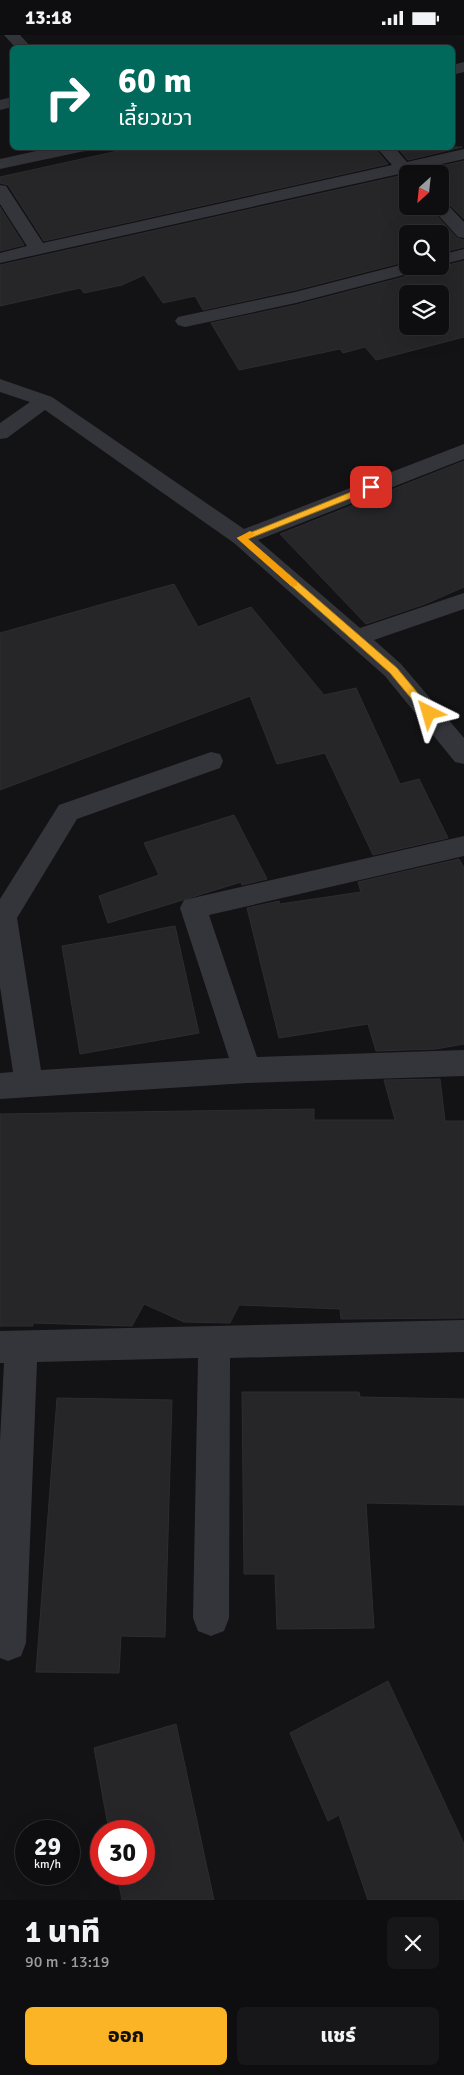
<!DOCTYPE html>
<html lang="th">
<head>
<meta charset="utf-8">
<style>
	body { margin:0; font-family:Signika,"Noto Sans Thai",sans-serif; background:#171719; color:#f1f3f6; height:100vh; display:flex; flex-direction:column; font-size:19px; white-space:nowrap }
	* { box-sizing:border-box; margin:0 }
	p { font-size:16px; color:#9b9c9f }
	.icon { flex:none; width:28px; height:28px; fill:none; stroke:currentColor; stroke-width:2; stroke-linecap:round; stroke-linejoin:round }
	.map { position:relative; height:1865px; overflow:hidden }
	.details { display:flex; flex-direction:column; background:#0e0e10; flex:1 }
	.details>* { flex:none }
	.top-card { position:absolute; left:10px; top:10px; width:445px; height:105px; border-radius:8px; box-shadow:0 5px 20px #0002,0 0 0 1px #2e2e30; background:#00695c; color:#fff; overflow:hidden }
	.needle { width:32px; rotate:207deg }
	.tools { position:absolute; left:399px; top:130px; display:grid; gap:10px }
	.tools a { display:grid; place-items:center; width:50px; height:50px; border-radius:8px; background:#0e0e10; box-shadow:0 5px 20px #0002,0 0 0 1px #2e2e30; font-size:25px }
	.speed { position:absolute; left:15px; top:1785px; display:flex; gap:10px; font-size:25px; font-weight:700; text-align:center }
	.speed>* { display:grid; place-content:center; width:65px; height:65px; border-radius:50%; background:#0e0e10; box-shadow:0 5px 20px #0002,0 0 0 1px #2e2e30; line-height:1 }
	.speed small { font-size:12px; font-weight:400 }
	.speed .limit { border:8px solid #d22; background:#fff; color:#111 }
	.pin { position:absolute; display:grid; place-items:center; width:42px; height:42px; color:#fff; margin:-21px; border-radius:10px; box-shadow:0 2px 8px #0006 }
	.me { position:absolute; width:55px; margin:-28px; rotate:320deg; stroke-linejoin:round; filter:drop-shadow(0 0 4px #0008) }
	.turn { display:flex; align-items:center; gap:18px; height:105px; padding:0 25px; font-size:22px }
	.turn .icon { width:65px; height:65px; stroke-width:2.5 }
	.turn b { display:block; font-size:35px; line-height:42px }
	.round { display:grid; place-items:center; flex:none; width:52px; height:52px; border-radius:8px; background:#171719 }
	.head { display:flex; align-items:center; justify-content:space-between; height:85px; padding:0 25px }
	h1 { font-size:30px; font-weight:800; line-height:38px }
	.primary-button { display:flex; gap:10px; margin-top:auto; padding:10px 25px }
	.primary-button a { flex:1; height:58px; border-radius:8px; background:#fbb425; color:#111; font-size:20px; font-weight:800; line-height:58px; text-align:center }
	.primary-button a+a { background:#171719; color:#f1f3f6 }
	.status { display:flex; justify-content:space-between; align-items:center; height:35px; padding:0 25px; background:#0e0e10; direction:ltr }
	.status svg { height:14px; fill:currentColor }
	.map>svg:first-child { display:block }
</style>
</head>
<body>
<div class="status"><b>13:18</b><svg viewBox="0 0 49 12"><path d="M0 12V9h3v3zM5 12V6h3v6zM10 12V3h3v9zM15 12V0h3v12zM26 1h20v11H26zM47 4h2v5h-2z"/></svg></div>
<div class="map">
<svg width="464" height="1865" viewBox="0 0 464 1865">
	<rect width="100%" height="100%" fill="#131315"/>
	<!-- building -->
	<g fill="#262629" stroke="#2d2d31" fill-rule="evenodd">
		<polygon points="136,112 374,112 388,129 44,206 8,150 0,148 0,142"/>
		<polygon points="397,112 462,112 408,125"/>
		<polygon points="464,126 464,184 446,166 440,164 440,139 419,139 418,136"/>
		<polygon points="399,141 408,146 408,171 428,171 457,203 464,205 464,212 440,218 440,199 408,199 408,226 295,255 203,275 195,261 163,268 144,240 122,250 84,258 80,253 0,271 0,230"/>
		<polygon points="0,172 24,210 0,216"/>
		<path d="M464 226V302L376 325 365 312 343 318 340 314 239 335 211 288 296 270 423 237 428 231 440 232ZM408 259H440V291H408Z"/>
		<polygon points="464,426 464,552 425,569 366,589 280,499"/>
		<polygon points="174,549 198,592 251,572 324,660 356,653 400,749 419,744 448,803 373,820 325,718 277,729 250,661 0,755 0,598"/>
		<polygon points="234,780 267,844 242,850 241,847 108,888 99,861 159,840 144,808"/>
		<polygon points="459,824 464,833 464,1009 436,1014 376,1016 368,989 279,1003 247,873 279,866 280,869 361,857 358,847"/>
		<polygon points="175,891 199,998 80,1019 62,911"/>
		<polygon points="440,1044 445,1086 464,1086 464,1283 341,1284 340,1274 239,1270 230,1288 184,1287 144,1269 132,1291 33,1288 33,1291 0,1291 0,1079 314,1074 314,1085 395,1085 384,1045"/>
		<polygon points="242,1357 359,1357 360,1362 464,1364 464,1470 366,1468 374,1593 277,1594 275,1539 244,1539"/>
		<polygon points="57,1363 172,1365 165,1602 121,1601 119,1638 36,1637"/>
		<polygon points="388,1646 464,1809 464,1865 368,1865 339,1780 328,1786 290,1698"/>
		<polygon points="176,1689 214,1865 122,1865 117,1839 144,1839 144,1796 109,1796 94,1713"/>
	</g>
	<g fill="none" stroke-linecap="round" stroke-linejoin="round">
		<!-- minor -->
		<g fill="#34353a" fill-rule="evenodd">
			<polygon points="4,0 20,0 31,12 15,12"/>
			<polygon points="464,27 464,37 452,40 452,30"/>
			<polygon points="12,62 12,72 0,75 0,65"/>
			<polygon points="54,112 88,112 86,116 80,117 0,134 0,124"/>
			<polygon points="376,112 394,112 407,127 464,114 464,124 415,135 417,139 408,139 408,144 399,139 0,228 0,218 27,211 0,169 0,150 6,151 43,208 392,130"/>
			<polygon points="440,166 445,167 464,187 464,203 458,202 430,171 440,171"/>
			<polygon points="464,214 464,224 440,230 440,220"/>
			<polygon points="408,228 408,231 426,231 423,235 296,268 185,292 178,290 175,286 178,282 295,257"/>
			<polygon points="0,344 52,362 244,494 464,409 464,424 258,505 360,593 464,558 464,574 374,605 401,629 464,703 464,729 455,727 385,641 234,508 45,375 7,403 0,404 0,388 30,367 0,357"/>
			<polygon points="211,717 220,719 223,726 220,733 77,784 17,883 41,1035 229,1023 180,873 184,865 464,801 464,821 209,880 257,1022 464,1015 464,1041 247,1048 0,1064 0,1038 13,1037 0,952 0,864 59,770"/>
			<polygon points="464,1285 464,1317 230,1323 229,1583 224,1596 211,1601 198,1596 193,1583 198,1323 37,1327 26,1608 21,1621 8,1626 0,1623 0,1406 4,1328 0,1328 0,1296"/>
		</g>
	</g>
	<!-- route -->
	<polygon fill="#fbb425" stroke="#a37518" points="371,449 374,450 374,454 248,504 397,633 432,675 432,680 425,680 390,638 237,503"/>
	<!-- slow -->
	<polygon fill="#f59e0b" points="250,496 255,499 248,504 297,547 297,551 291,551 237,503"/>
</svg>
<div class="tools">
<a><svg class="needle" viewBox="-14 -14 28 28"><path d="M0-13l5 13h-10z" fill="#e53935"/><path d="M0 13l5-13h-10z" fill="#9b9c9f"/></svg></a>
<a><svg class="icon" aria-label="search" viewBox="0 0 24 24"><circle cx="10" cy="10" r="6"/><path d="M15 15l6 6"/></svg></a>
<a><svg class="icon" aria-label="layers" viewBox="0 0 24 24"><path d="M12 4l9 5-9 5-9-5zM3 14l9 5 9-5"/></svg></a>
</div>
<div class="speed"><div>29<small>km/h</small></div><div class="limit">30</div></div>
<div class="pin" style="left:371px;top:452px;background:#d93025"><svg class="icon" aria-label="arrive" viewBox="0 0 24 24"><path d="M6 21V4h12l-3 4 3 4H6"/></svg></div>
<svg class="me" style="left:429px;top:678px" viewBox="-20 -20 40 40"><path d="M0-17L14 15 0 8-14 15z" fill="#fbb425" stroke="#fff" stroke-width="4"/></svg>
<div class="top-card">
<div class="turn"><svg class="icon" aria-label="right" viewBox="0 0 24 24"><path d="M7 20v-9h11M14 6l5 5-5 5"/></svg><div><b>60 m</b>เลี้ยวขวา</div></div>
</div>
</div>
<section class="details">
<div class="head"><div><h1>1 นาที</h1><p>90 m · 13:19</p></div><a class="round"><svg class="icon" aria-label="close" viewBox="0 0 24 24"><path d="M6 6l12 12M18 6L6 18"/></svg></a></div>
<div class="primary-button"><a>ออก</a><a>แชร์</a></div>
</section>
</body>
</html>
